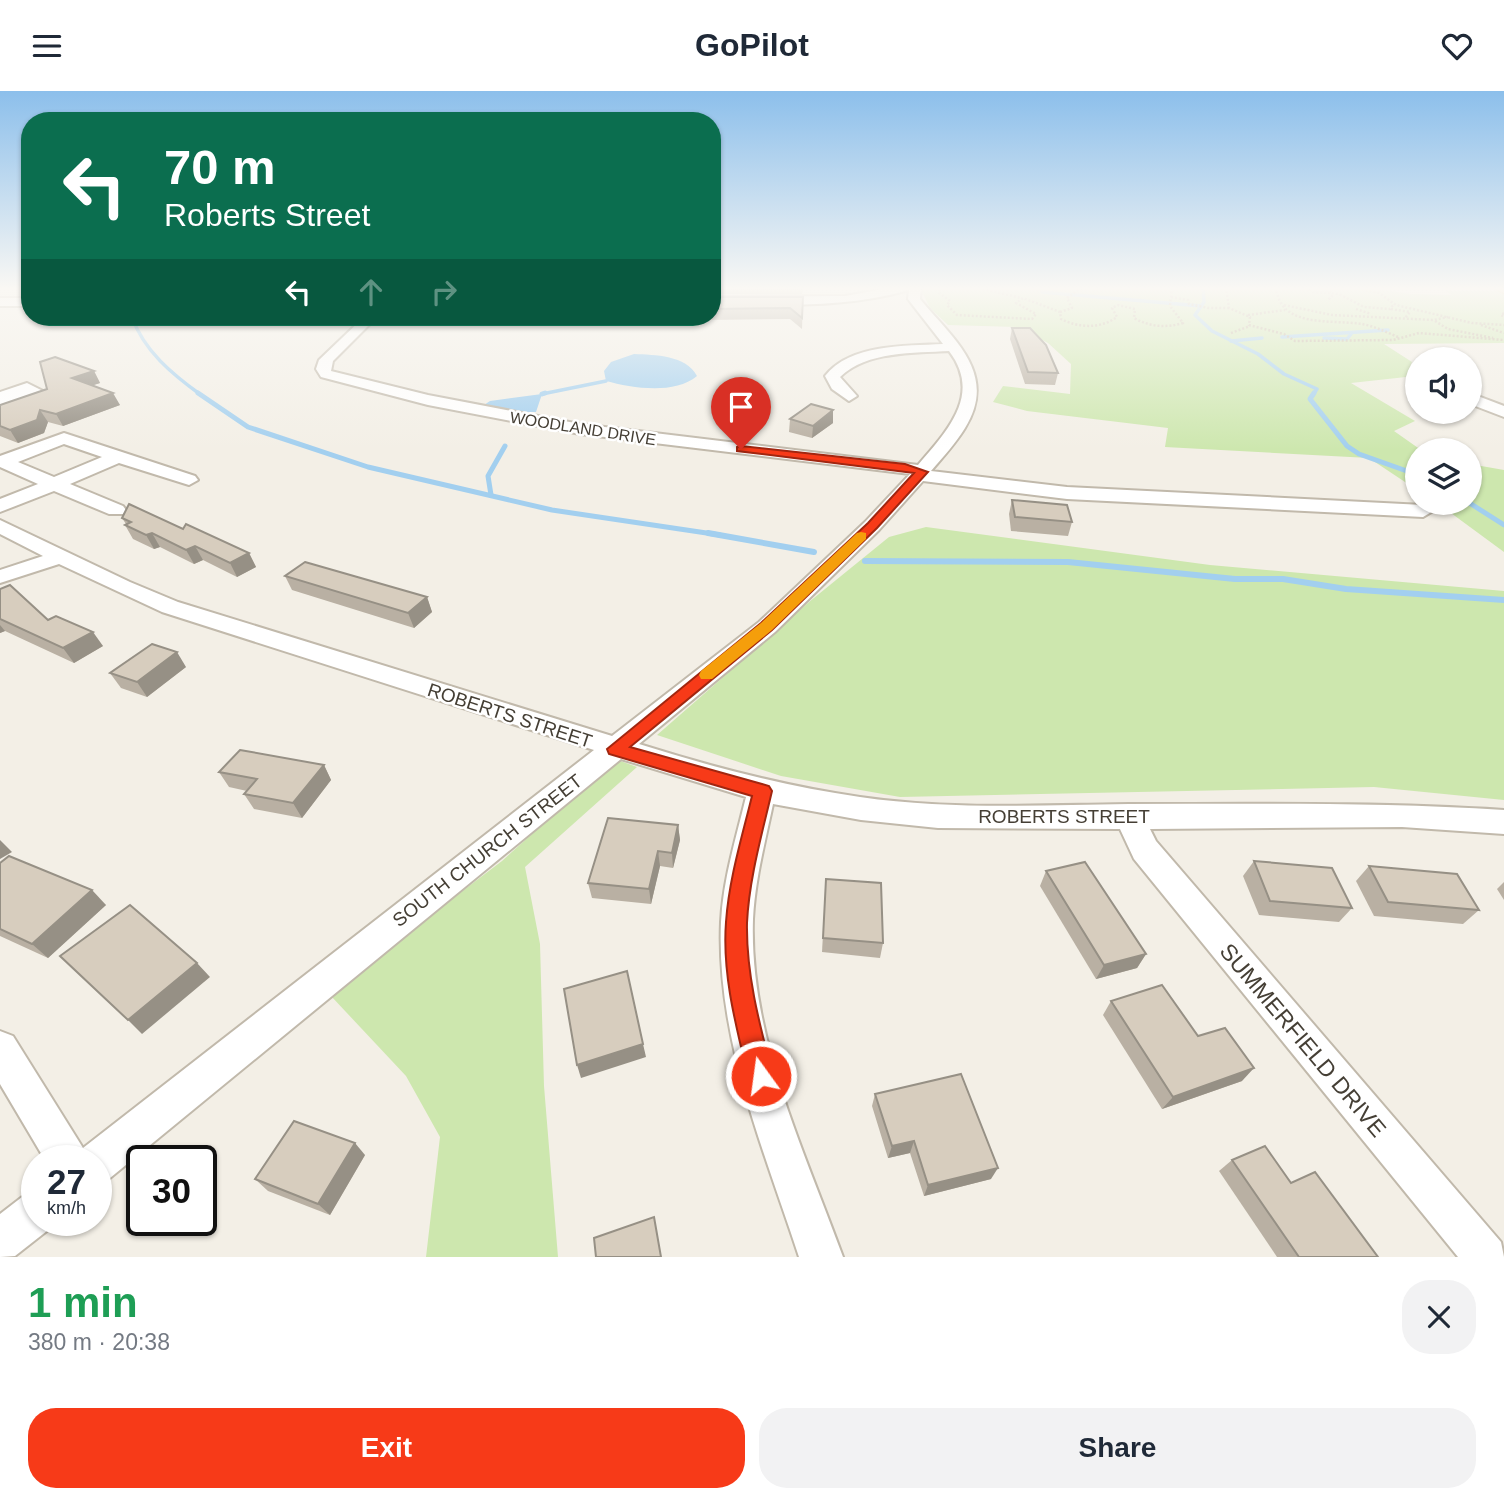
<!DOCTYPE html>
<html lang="en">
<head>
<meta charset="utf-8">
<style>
	body { margin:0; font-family:Helvetica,sans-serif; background:#f2f2f3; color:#1f2937; height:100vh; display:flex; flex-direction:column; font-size:26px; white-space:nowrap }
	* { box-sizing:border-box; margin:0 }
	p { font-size:23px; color:#747a83 }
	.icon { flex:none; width:38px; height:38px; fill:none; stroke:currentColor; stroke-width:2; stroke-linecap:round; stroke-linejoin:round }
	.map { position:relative; height:1166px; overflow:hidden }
	.panel { display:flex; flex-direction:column; background:#fff; flex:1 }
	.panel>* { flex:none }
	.guide { position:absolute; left:21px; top:21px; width:700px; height:214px; border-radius:28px; box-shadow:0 2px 5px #0004; background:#0b6e4f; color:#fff; overflow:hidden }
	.tools { position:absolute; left:1405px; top:256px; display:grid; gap:14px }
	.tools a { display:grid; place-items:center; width:77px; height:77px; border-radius:50%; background:#fff; box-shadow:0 2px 5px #0004; font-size:35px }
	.speed { position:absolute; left:21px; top:1054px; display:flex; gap:14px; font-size:35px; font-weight:700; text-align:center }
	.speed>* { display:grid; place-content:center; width:91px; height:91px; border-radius:50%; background:#fff; box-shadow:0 2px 5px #0004; line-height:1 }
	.speed small { font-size:18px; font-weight:400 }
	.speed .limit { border:4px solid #111; border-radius:10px; background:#fff; color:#111 }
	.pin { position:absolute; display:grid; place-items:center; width:60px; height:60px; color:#fff; margin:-72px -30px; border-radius:50% 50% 50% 0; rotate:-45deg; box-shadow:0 0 7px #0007 }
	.pin .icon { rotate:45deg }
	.me { position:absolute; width:77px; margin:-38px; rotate:346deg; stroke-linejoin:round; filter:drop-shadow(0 0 5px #0008) }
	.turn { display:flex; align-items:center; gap:24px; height:147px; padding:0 28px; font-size:32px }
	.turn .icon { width:91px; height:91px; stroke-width:2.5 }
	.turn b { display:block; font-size:49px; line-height:60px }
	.lanes { display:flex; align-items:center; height:66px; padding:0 28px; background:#0003; justify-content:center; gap:35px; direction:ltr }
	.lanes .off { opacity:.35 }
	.round { display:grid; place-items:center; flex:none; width:74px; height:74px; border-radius:28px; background:#f2f2f3 }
	.head { display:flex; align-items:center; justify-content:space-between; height:119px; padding:0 28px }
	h1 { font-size:42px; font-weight:700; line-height:52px; color:#1e9e55 }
	.button { display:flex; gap:14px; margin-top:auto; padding:14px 28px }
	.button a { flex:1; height:80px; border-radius:28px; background:#f73a18; color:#fff; font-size:28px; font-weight:700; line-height:80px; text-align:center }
	.button a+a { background:#f2f2f3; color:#1f2937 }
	header { display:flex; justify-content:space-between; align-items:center; height:91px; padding:0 28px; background:#fff; font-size:32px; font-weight:700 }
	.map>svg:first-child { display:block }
</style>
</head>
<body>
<header><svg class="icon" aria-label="menu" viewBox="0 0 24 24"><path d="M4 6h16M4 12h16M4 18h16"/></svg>GoPilot<svg class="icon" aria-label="heart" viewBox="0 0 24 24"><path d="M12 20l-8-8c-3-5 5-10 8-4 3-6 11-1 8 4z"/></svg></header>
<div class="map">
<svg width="1504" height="1166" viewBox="0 0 1504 1166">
	<rect width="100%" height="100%" fill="#f3efe6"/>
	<!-- green -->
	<g fill="#cde7ae">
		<polygon points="924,196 1364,196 1411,203 1452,204 1446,200 1499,200 1504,203 1504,252 1384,253 1412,271 1406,286 1351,292 1415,330 1394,340 1421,359 1418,359 1417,399 1369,367 1165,356 1168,337 1027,320 993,311 1003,295 1070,303 1071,273 1048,252 1017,236 948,234 930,217 922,201"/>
		<polygon points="1470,373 1504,379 1504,461 1436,411 1470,411"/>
		<polygon points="926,436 1210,474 1504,500 1504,709 1374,696 900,706 781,685 657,644 809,511 889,446"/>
		<polygon points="615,668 637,676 525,776 540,853 544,995 558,1166 426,1166 440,1046 406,985 331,905 411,839 502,770"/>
	</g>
	<!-- water -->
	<g fill="#a2cfef">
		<path d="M634 263C655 264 686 264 697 285 674 304 632 297 606 290L604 280 611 271Z"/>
		<polygon points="542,303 536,321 510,321 481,316 490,310"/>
	</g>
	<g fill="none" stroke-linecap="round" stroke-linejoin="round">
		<!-- stream-far2 -->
		<g stroke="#a2cfef" stroke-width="3.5">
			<polyline points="1203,196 1204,211 1195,224 1212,240 1258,263 1284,283 1317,298 1313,304"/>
			<polyline points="1042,201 1201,215"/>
			<path d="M132 226C144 260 172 283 201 304"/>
			<polyline points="1282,246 1388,239"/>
			<polyline points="1324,247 1347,248 1351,243"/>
			<polyline points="1231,250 1262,247"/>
			<polyline points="542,303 606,290"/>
		</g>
		<!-- stream-far1 -->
		<g stroke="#a2cfef" stroke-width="5">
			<polyline points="198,302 248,336 368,376 552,419 720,444"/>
			<polyline points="1314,302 1310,308 1347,355 1359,363 1418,384"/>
			<polyline points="542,303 545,302"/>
			<polyline points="491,404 488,385 505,355"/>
			<polyline points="1468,411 1504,434"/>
		</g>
		<!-- stream -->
		<g stroke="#a2cfef" stroke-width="6">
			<polyline points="708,442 814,461"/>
			<polyline points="865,470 1068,471 1235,488 1283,488 1346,498 1504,509"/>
		</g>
		<!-- minor casing -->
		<g stroke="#c1b9ab" stroke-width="4">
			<g id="minor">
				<path d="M894 196H921L920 208C952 247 999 282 965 337 956 352 943 366 931 380L1067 396 1423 414 1433 420 1423 426 1067 408 923 390 879 439 775 541 639 653C712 676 784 695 860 706 949 719 1039 714 1129 713 1254 713 1379 711 1504 719V743L1402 736 1150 738 1156 750 1501 1151 1504 1166H1458L1134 768 1120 738 938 737 861 729 773 713C765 751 755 789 753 828 749 945 804 1059 843 1166H799C764 1059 716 947 721 831 723 789 736 747 746 706L621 668 110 1087 96 1093V1069H45L0 993V940L13 945 83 1057 594 659 162 521 59 473 0 492V479L43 465 0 443V429L130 491 178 511 612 645 759 531 865 431 910 383 580 343 428 314 321 286 316 278 319 269 364 226H377L333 270 331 280 428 304 580 333 918 374C946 341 983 304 949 260 914 262 867 260 840 286L857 305 849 310 832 298 825 285C850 253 905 255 943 253L908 208 909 199C844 218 780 213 712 214V206L845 205Z"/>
				<rect x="0" y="207" width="30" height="8"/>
				<polygon points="27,292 49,303 46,306 0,321 0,311 5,309 0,311 0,301"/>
				<polygon points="1470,302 1504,315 1504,326 1470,313"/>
				<path d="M64 342 195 385 198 389 189 394 119 372 70 393 123 415 126 419 123 423H109L54 400 0 421V408L38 393 0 376V365ZM64 353 102 366 54 386 18 371Z"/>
				<polygon points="37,1100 37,1129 55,1129 52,1136 15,1165 0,1166 0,1123 22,1106"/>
			</g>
		</g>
		<!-- major casing -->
		<g stroke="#e2bc64" stroke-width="3">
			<polygon id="major" points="1493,196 1504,196 1504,202"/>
		</g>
		<!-- path -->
		<g stroke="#bfb29a" stroke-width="2.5" stroke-dasharray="2 2" stroke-linecap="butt">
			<path d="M943 196 938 201 950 210 947 214 957 224 1032 228 1036 223 1016 212 1023 207 1060 221 1061 228C1079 237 1100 238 1117 226L1112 217 1118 214 1135 218 1134 227C1150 236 1166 237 1183 232L1170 215 1172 196"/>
			<polyline points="975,196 1021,207"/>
			<polyline points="1216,196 1227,198"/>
			<polyline points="1226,196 1229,217 1250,226 1249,234 1284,243 1295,250 1393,249 1419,242 1504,249"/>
			<path d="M1276 196C1280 238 1331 228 1362 233 1374 235 1386 241 1398 246"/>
			<polyline points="1306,196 1313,201 1330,202 1332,205 1328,209"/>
			<polyline points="1329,196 1330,202 1339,203 1364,216 1390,218 1394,213"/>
			<polyline points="1350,196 1379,202 1396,214 1472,232 1504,234"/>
			<polyline points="1171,206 1188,209 1189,213 1209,217 1229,217"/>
			<polyline points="1284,214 1332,224 1434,229 1448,226"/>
			<polyline points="1356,218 1371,223"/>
			<polyline points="1391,218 1410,221 1405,227"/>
			<polyline points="1060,221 1072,217 1067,207 1078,199 1099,196"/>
			<polyline points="1504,222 1501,224 1504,226"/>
			<polyline points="1248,224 1285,219"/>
			<polyline points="1435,230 1448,238 1493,247"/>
			<polyline points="1481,234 1504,242"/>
			<polyline points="1231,242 1250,235"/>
		</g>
		<!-- minor -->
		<use href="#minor" fill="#fff" fill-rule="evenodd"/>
		<!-- major -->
		<use href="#major" fill="#fddf94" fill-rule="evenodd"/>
	</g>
	<!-- wall -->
	<g fill="#b9b0a3">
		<polygon points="717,196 803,196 802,203 717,203"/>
		<polygon points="712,206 803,206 802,238 790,228 707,229 706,226 712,226"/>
		<polygon points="382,226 425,226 426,228 382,227"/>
		<polygon points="575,226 671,226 670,230 599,232 599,228"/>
		<polygon points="1012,237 1058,282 1055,294 1025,293 1010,248"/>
		<polygon points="94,280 100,292 93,294 120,314 63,335 48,331 44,342 18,352 0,345 0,314 47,298"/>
		<polygon points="833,319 833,332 812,347 789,341 790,328"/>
		<polygon points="1012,409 1072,431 1068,445 1011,440 1009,423"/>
		<polygon points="122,427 183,438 249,462 256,476 237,486 203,469 194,473 160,456 154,458 133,448 125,434 126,433"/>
		<polygon points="285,485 427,506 432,521 414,537 292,499"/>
		<polygon points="0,498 48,529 103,555 74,572 5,540 0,542"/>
		<polygon points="186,576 147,606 121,597 110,582"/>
		<polygon points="324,674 331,689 302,727 254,718 244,703 247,700 229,696 219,681"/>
		<polygon points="678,734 680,749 673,777 660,775 651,813 592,807 588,792"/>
		<polygon points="1254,770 1352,817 1339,831 1259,824 1243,785"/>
		<polygon points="0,772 106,814 48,867 0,845"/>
		<polygon points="1369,775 1479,819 1463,833 1374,825 1356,790"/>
		<polygon points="1046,780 1146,863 1137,877 1096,888 1040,795"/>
		<polygon points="826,788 883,852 880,867 822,861"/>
		<polygon points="1504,791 1504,809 1497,798"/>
		<polygon points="1111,910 1242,990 1162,1018 1103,924"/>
		<polygon points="875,1003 991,1088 924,1105 910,1062 888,1067 872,1015"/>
		<polygon points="365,1064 330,1124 268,1100 255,1088"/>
		<polygon points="1232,1069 1291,1092 1378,1166 1277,1166 1219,1080"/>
	</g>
	<!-- shaded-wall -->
	<g fill="#969085">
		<polygon points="220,226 239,226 240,229 222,231"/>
		<polygon points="298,226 312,226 300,234"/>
		<polygon points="94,280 100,292 79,299 72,287"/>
		<polygon points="113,302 120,314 63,335 56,323"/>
		<polygon points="40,319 48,331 44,342 18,352 10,339"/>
		<polygon points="833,319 833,332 812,347 813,335"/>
		<polygon points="152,442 160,456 154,458 146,444"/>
		<polygon points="195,455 203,469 194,473 186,459"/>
		<polygon points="249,462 256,476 237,486 230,472"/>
		<polygon points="427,506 432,521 414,537 408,522"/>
		<polygon points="0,534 5,540 0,542"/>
		<polygon points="93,541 103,555 74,572 63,557"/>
		<polygon points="177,561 186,576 147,606 137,591"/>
		<polygon points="324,674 331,689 302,727 293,712"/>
		<polygon points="678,734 680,749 673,777 672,762"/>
		<polygon points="0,749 12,761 0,768"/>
		<polygon points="658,760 660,775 651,813 649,798"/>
		<polygon points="92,799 106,814 48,867 32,853"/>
		<polygon points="1146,863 1137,877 1096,888 1104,874"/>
		<polygon points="197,872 210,886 142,943 128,929"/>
		<polygon points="643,953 646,966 581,987 577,974"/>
		<polygon points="1254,977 1242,990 1162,1018 1173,1006"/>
		<polygon points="914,1050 910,1062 888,1067 892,1055"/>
		<polygon points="355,1052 365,1064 330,1124 318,1113"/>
		<polygon points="998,1077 991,1088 924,1105 928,1094"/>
	</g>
	<!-- building -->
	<g fill="#d7cdbe" stroke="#969085" stroke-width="2">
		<polygon points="712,206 803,206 802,227 790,217 712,218"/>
		<polygon points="1012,237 1030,237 1046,254 1058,282 1028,281"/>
		<polygon points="55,266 94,280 72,287 113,302 56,323 40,319 37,329 10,339 0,335 0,314 47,298 40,271"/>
		<polygon points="811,313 833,319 813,335 790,328"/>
		<polygon points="1012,409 1067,414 1072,431 1015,426"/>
		<polygon points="129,413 183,438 186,433 249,462 230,472 195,455 186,459 152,442 146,444 125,434 131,431 122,427"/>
		<polygon points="305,471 427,506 408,522 285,485"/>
		<polygon points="10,494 48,529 56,525 93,541 63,557 0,528 0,498"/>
		<polygon points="152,553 177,561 137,591 110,582"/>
		<polygon points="240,659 324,674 293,712 244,703 257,688 219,681"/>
		<polygon points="608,727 678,734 672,762 658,760 649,798 588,792"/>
		<polygon points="9,765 92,799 32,853 0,838 0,772"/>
		<polygon points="1254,770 1332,777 1352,817 1270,810"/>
		<polygon points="1085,771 1146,863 1104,874 1046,780"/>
		<polygon points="1369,775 1457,783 1479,819 1388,811"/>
		<polygon points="826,788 881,792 883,852 823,847"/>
		<polygon points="130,814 197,872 128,929 60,865"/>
		<polygon points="627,880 643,953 577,974 564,898"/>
		<polygon points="1162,894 1198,945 1225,937 1254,977 1173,1006 1111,910"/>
		<polygon points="961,983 998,1077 928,1094 914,1050 892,1055 875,1003"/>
		<polygon points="294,1030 355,1052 318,1113 255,1088"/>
		<polygon points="1265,1055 1291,1092 1315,1081 1378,1166 1299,1166 1232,1069"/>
		<polygon points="654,1126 661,1166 596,1166 594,1147"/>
	</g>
	<!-- sky -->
	<linearGradient id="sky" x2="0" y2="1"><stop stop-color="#8cbfeb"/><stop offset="0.55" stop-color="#faf8f4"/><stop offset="1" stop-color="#faf8f4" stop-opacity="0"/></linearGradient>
	<rect width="1504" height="359" fill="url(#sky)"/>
	<!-- route -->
	<path fill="#f73a18" stroke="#a12610" stroke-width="2" d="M741 355 905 373 928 381 877 437 772 539 630 656 762 693 769 695 772 700C762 743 749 788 747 832 746 884 760 935 773 985L769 994 761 997 752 994 748 985C736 935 722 883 726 831 729 788 742 746 752 705L609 663 607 658 761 532 868 432 914 382 737 360V356Z"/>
	<!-- slow -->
	<polygon fill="#f59e0b" points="861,441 866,442 866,448 772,539 712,588 701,588 699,584 701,580 761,532 857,442"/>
	<g text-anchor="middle" stroke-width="5" stroke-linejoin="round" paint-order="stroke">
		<!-- far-street labels -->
		<g font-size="16" fill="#453f35" stroke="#fff">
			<text transform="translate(583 337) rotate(9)" y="6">WOODLAND DRIVE</text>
		</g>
		<!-- street labels -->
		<g font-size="19" fill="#453f35" stroke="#fff">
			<text transform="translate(510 624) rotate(18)" y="7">ROBERTS STREET</text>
			<text x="1064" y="732">ROBERTS STREET</text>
			<text transform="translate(487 759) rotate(-38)" y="7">SOUTH CHURCH STREET</text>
		</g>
		<!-- near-street labels -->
		<g font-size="23" fill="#453f35" stroke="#fff">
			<text transform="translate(1303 949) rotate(50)" y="8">SUMMERFIELD DRIVE</text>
		</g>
	</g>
</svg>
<div class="tools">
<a><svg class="icon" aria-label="sound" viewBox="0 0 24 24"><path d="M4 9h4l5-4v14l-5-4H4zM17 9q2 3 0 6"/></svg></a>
<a><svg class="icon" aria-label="layers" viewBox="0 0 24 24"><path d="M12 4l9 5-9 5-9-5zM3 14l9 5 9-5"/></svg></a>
</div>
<div class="speed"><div>27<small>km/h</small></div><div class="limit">30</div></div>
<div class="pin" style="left:741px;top:358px;background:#d93025"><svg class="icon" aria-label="arrive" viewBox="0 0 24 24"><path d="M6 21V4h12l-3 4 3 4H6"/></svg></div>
<svg class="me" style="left:761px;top:985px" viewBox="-20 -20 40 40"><circle r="17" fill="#f73a18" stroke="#fff" stroke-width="3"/><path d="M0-11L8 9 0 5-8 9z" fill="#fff"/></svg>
<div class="guide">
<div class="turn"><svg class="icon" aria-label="left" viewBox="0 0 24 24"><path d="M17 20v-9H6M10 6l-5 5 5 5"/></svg><div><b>70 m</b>Roberts Street</div></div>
<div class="lanes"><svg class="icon" aria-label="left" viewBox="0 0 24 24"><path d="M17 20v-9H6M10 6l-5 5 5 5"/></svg><svg class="icon off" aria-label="ahead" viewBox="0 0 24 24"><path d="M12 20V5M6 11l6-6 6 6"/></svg><svg class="icon off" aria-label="right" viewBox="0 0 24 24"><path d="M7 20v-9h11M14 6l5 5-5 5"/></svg></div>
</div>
</div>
<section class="panel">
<div class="head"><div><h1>1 min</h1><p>380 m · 20:38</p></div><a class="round"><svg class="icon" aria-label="close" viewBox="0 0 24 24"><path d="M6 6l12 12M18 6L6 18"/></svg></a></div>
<div class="button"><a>Exit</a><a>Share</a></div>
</section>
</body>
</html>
